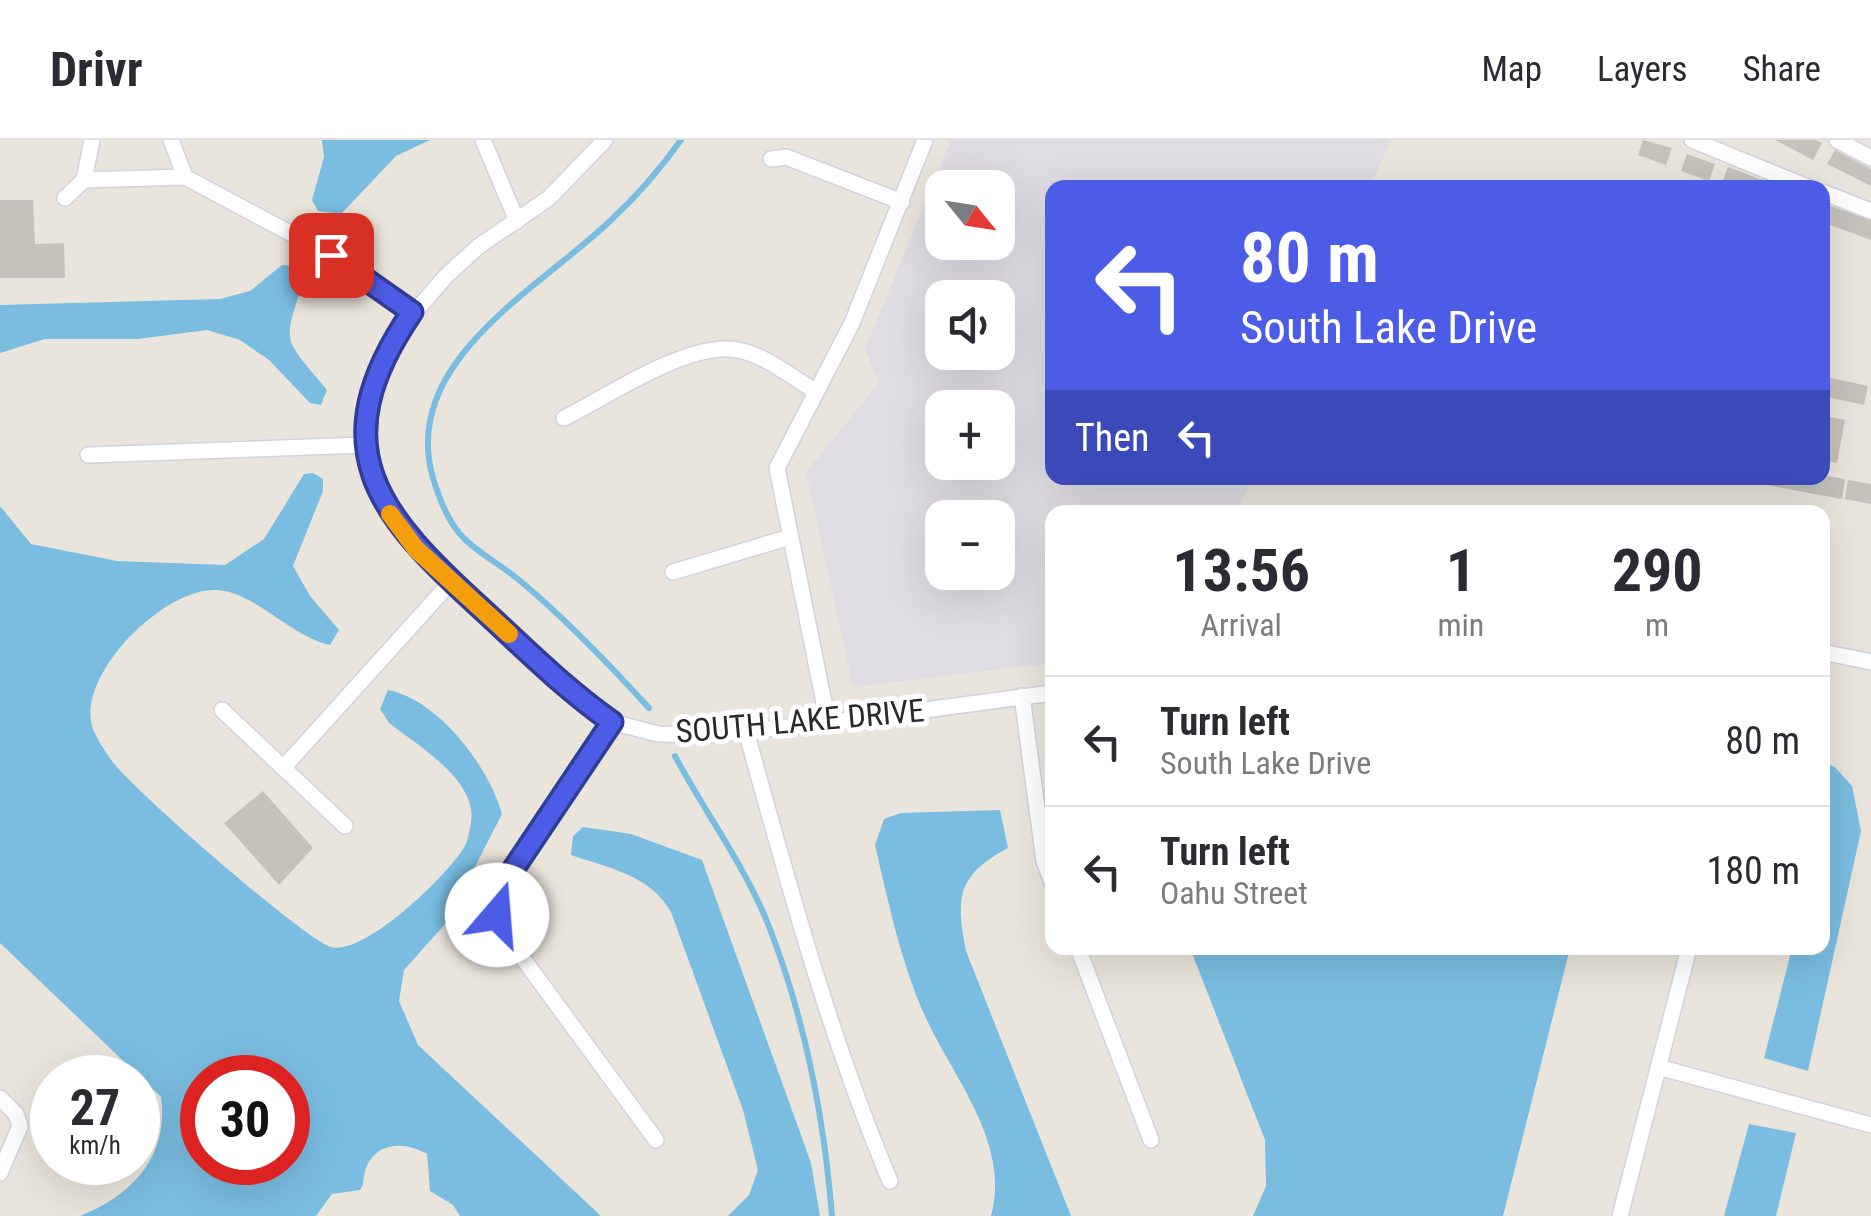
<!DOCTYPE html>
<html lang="en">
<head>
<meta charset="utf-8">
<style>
	body { margin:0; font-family:"Roboto Condensed",sans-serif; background:#f2f2f3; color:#2b2b33; height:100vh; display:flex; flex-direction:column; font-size:38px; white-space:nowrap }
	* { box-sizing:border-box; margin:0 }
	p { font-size:32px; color:#7c7c81 }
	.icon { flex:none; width:55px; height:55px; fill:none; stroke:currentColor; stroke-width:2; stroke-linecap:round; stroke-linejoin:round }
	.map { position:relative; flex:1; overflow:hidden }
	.sheet { position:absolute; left:1045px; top:365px; width:785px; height:450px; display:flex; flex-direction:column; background:#fff; border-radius:20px; box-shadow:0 10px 40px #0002 }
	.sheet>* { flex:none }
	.hud { position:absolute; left:1045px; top:40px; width:785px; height:305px; border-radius:20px; box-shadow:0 10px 40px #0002; background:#4c5ce6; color:#fff; overflow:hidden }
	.needle { width:65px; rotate:120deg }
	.controls { position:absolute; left:925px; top:30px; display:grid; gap:20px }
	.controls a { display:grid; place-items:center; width:90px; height:90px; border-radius:20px; background:#fff; box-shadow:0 10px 40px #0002; font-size:50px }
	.speed { position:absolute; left:30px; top:915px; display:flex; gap:20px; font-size:50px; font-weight:700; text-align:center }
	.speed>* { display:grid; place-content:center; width:130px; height:130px; border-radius:50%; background:#fff; box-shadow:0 10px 40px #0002; line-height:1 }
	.speed small { font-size:25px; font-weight:400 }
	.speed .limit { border:15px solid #d22; background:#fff; color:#111 }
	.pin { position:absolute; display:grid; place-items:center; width:85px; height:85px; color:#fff; margin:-42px; border-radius:20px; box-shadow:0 5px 15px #0006 }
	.me { position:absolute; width:110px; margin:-55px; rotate:18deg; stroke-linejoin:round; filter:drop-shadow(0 0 8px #0008) }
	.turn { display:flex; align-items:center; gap:35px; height:210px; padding:0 30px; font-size:45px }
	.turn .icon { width:130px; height:130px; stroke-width:2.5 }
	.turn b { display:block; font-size:70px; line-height:85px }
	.then { display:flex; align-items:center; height:95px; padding:0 30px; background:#0003; gap:20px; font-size:38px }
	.eta { display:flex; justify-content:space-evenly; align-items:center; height:170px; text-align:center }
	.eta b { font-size:60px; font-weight:700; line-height:70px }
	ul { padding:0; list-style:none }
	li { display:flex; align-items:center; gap:30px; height:130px; padding:0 30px; border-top:2px solid #e1e1e2 }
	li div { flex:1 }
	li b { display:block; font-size:38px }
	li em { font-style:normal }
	header { display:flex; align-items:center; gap:60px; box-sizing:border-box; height:140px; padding:0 50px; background:#fff; border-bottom:2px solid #e1e1e2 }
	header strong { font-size:48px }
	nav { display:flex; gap:55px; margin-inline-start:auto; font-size:35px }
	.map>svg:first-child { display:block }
</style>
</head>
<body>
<header>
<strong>Drivr</strong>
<nav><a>Map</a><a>Layers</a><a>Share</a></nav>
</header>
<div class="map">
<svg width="1871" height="1076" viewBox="0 0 1871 1076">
	<rect width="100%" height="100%" fill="#eae5dc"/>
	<!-- industrial -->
	<path fill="#dfdce3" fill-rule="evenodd" d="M951 0H1391L1370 47 1052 48V338H1253L1236 372H1052V523L853 547 806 332 879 243 865 209ZM942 48H998V102H942ZM942 158H998V212H942ZM942 268H998V322H942ZM942 378H998V432H942Z"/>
	<!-- water -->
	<g fill="#7abde1" fill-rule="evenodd">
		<polygon points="322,0 430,0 396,16 341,74 318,71 312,60 324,17"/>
		<path d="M282 125 294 126 304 138C283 208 281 194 327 250L321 265 310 263 269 220 240 200 207 190 138 199H45L0 213V165L220 159 250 151Z"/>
		<path d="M313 333 323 339V351L293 426 310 456 339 490 330 505C288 495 254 451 216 450 165 448 83 529 91 581 92 592 105 611 112 621 131 648 304 799 331 807 365 816 449 734 465 706 469 697 473 678 471 669 465 633 416 604 389 583L380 569 388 550C439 560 489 627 502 674L446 783 404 830 399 861 418 905 601 1076H460L453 1065 430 1051 427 1014C407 1002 377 1000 366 1028 362 1037 366 1041 360 1050L332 1054 316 1076H80C133 1055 169 1016 161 957L0 803V366L31 404 117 421 225 425 264 399 304 334ZM202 938H288V1022H202Z"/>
		<polygon points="1823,622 1835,627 1852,646 1861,691 1808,931 1764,918 1792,808 1822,808"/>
		<path d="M1000 670 1008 708C958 735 955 756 966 811L1071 1076H991C1011 1003 953 938 925 876 901 823 888 761 875 705L884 679 901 673Z"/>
		<path d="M583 687 631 694 702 720 811 1023 820 1076H728L749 1055 758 1030 743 970 671 772C650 735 609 728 571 715L573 696Z"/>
		<polygon points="1190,808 1570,808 1503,1076 1253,1076 1266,1046 1265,1000"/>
		<polygon points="1749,984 1796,993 1776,1076 1724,1076"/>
	</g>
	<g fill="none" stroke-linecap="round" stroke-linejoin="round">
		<!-- stream -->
		<g stroke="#7abde1" stroke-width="6">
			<path d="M649 568C608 523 565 478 519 440 499 423 475 412 459 393 446 377 439 358 433 338 399 221 541 148 611 80 637 56 661 28 681 0"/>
			<path d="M675 616C704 671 745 726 768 784 805 878 824 976 832 1076"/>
		</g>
	</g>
	<!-- building -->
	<g fill="#c5c2bc">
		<polygon points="1643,0 1672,8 1666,25 1638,15"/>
		<polygon points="1775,0 1816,0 1822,3 1813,20"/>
		<polygon points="1835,10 1871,29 1871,46 1827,24"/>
		<polygon points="1687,14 1715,24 1709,41 1681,31"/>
		<polygon points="1728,27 1781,47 1781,48 1721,45"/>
		<polygon points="0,60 33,60 35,104 64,103 65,138 0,138"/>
		<polygon points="1822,63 1871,80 1871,100 1822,82"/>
		<polygon points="1822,236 1868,246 1864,265 1822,256"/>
		<polygon points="1822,275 1845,280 1837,323 1822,320"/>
		<polygon points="1822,335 1845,339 1842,359 1734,339"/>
		<polygon points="1848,340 1871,344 1871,364 1845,359"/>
		<polygon points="263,651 313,708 279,745 224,683"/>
	</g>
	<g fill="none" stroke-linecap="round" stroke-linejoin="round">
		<!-- street casing -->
		<g stroke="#d2d3e0" stroke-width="18">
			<g id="street">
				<polyline points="171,0 185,37"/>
				<polyline points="483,0 517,81"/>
				<polyline points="605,0 549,58 479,106 446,136 395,195 371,253 364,305 378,353 396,385 451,442 582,561 612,582 658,594 706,595 828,583 1052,553"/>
				<polyline points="1692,0 1810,48"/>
				<polyline points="1837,0 1871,18"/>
				<polyline points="771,19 786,17 902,62"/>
				<polyline points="84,40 185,37 331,115 412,172"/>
				<polyline points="1822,52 1871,71"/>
				<polyline points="65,58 84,40 92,0"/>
				<path d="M564 278C608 256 681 206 731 209 760 211 790 236 815 251"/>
				<polyline points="88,315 364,305"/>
				<polyline points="673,432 790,397"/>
				<polyline points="1822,512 1871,522"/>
				<polyline points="1022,556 1044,721 1052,742"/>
				<polyline points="222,570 345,686"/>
				<polyline points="612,582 496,755 497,775 505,794 656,1000"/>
				<polyline points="828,583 777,328 852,183 925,0"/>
				<path d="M746 591C788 742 829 896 890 1041"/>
				<polyline points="283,628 451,442"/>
				<polyline points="1078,808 1151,1000"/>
				<polyline points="1658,927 1871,985"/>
				<polyline points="0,958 16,974 20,986 0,1033"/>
				<polyline points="1620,1076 1689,808"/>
			</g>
		</g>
		<!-- street -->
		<use href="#street" stroke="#fff" stroke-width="15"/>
	</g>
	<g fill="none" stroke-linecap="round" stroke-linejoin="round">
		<!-- route casing -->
		<g stroke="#313c96" stroke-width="25">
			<path id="route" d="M331 115 412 172C319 308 378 375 484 471 525 509 565 549 612 582L496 755 497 775"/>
		</g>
		<!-- route -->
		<use href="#route" stroke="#4c5ce6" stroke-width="18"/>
		<!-- slow -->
		<polyline stroke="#f59e0b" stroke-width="18" points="390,374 416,409 509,494"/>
	</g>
	<g text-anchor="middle" stroke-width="10" stroke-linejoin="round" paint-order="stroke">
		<!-- street labels -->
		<g font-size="32" fill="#292929" stroke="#fff">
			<text transform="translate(800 581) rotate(-5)" y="11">SOUTH LAKE DRIVE</text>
		</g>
	</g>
</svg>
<div class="controls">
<a><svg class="needle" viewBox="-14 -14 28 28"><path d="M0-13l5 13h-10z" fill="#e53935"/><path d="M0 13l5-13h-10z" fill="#7c7c81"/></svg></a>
<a><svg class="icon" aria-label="sound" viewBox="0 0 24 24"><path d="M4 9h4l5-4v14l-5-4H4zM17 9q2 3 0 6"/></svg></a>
<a>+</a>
<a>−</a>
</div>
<div class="speed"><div>27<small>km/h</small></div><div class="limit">30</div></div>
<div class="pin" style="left:331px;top:115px;background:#d93025"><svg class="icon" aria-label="arrive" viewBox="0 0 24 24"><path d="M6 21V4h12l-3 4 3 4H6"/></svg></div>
<svg class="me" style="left:497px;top:775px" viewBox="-20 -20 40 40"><circle r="19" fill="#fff"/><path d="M0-13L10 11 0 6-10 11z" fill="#4c5ce6"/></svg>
<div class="hud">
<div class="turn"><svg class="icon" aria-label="left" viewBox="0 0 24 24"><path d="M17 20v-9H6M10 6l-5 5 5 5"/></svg><div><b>80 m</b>South Lake Drive</div></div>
<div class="then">Then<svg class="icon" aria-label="left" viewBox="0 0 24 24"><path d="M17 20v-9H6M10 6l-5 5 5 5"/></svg></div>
</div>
<section class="sheet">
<div class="eta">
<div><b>13:56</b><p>Arrival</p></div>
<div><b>1</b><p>min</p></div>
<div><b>290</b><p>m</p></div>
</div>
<ul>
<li><svg class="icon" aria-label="left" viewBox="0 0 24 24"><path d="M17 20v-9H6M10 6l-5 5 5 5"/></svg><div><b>Turn left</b><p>South Lake Drive</p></div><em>80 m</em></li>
<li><svg class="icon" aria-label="left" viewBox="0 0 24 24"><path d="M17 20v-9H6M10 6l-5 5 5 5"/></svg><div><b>Turn left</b><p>Oahu Street</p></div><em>180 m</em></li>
</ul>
</section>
</div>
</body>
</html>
